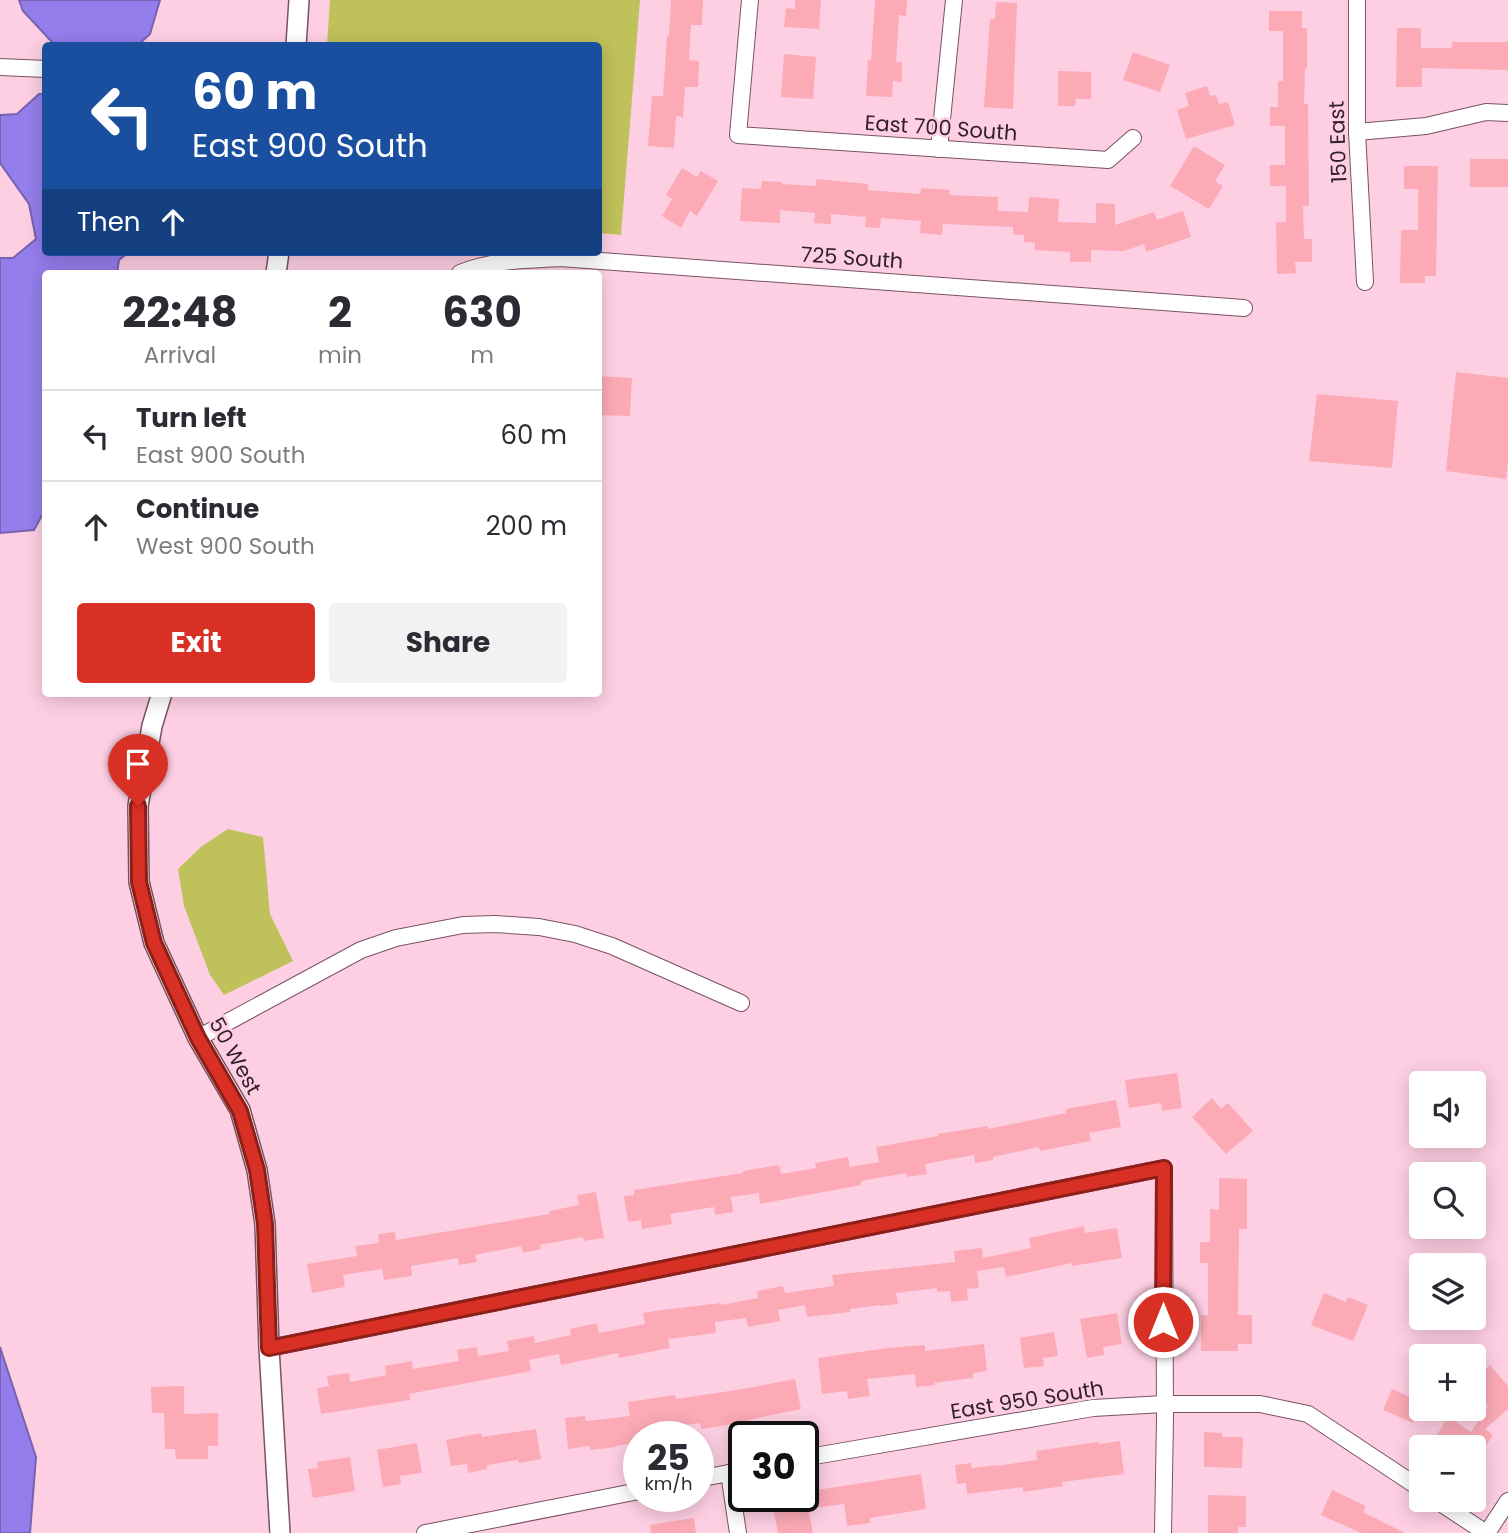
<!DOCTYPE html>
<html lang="en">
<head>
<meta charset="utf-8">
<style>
	body { margin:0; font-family:Poppins,sans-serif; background:#f2f2f3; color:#2b2b33; height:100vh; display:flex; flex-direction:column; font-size:26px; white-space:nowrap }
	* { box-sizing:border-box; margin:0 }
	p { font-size:23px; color:#7c7c81 }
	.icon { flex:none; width:38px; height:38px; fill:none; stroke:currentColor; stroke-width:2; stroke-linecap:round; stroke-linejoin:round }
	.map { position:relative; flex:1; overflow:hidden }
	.drawer { position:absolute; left:42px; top:270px; width:560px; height:427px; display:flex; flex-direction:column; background:#fff; border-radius:7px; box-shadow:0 4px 18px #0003 }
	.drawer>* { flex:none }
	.hud { position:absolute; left:42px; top:42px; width:560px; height:214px; border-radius:7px; box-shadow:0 4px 18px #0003; background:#1a4fa0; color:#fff; overflow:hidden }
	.buttons { position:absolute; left:1409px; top:1071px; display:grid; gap:14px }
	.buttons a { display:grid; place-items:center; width:77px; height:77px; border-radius:7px; background:#fff; box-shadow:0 4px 18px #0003; font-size:35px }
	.speed { position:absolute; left:623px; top:1421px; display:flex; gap:14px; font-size:35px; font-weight:700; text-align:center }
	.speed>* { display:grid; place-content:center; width:91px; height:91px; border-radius:50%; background:#fff; box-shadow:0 4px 18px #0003; line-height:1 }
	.speed small { font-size:18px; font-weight:400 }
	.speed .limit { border:4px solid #111; border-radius:10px; background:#fff; color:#111 }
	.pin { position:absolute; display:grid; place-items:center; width:60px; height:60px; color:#fff; margin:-72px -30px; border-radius:50% 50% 50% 0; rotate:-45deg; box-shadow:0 0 7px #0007 }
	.pin .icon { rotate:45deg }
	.me { position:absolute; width:77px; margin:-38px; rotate:0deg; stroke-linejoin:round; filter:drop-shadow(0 0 5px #0008) }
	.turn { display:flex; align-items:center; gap:24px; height:147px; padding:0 35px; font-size:32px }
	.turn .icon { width:91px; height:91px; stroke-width:2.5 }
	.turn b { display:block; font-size:49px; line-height:60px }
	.then { display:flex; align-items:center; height:66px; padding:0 35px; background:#0003; gap:14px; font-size:26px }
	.eta { display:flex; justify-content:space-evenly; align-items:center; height:119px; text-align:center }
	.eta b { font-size:42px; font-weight:700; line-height:49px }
	.primary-button { display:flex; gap:14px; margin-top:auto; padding:14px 35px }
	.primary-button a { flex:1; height:80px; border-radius:7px; background:#d93025; color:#fff; font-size:28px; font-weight:700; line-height:80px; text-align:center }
	.primary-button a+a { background:#f2f2f3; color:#2b2b33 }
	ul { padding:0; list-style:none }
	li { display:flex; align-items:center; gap:21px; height:91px; padding:0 35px; border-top:2px solid #e1e1e2 }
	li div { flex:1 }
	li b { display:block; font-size:26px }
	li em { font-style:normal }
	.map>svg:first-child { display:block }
</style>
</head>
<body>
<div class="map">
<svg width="1508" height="1533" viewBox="0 0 1508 1533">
	<rect width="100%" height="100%" fill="#fecfe3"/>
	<!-- green -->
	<g fill="#bfc25a">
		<polygon points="330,0 640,0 621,235 599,233 598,46 327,45"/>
		<polygon points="228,829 263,837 270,914 293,961 224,995 210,975 184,906 178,869 202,846"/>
	</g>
	<!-- water -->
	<g fill="#947eec" stroke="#7662b1" stroke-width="2">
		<polygon points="19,0 160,0 150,34 138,45 57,46 52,42 23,11"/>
		<polygon points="39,94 46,94 46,252 129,252 119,260 117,273 46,273 45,510 34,530 0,533 0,258 13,258 36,239 29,204 0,163 0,115 17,114"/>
		<polygon points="0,1347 36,1457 30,1533 0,1533"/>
	</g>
	<!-- building -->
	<g fill="#fcabb6">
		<polygon points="671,0 703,0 702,25 691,25 689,60 699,61 698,87 685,87 683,117 676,116 674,148 648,146 652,96 663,96 667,36 669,36"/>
		<polygon points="795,0 821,0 819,29 784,27 786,8 795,9"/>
		<polygon points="875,0 907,0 906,16 899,15 896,62 902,62 902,82 893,81 892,97 866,96 868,60 871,61"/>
		<polygon points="996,2 1017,3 1013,109 984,107 990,19 995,19"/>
		<polygon points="1269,11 1302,11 1302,28 1307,28 1307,68 1305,68 1304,104 1308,104 1309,206 1303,206 1304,239 1312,239 1312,262 1295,262 1296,273 1277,274 1276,222 1286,222 1286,186 1270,186 1270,165 1285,165 1285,126 1270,126 1270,107 1278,107 1278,81 1283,81 1283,31 1269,31"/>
		<polygon points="1397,28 1421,28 1421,48 1452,48 1452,42 1508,42 1508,70 1422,68 1422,87 1396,87"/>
		<polygon points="1133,52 1170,65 1160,92 1123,80"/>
		<polygon points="784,54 816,57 813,99 781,97"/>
		<polygon points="1058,71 1091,72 1091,99 1076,99 1075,106 1058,106"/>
		<polygon points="1207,86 1210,96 1216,95 1219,104 1228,102 1235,125 1186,139 1177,110 1189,106 1185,93"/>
		<polygon points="1194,146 1225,165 1215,181 1223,186 1209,209 1170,186"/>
		<rect x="1470" y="159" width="38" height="28"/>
		<polygon points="1404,166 1438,166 1436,276 1425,276 1425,283 1400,283 1401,230 1418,230 1418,189 1404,189"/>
		<polygon points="682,168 697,177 701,171 718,181 697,216 690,211 681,228 662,216 672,199 666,195"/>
		<polygon points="816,179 868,184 868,190 920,194 921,188 950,190 949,195 998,197 998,211 1028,212 1029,197 1059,199 1058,222 1096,223 1096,203 1115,204 1115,225 1154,212 1157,220 1183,211 1191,237 1146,252 1144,244 1124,251 1091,250 1091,262 1070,262 1070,252 1035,250 1035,243 1024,242 1024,235 1013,234 1013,227 943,224 942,235 920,233 921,221 881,218 880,228 865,227 866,217 831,214 831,224 814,223 815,213 780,210 780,223 740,221 742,188 761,189 762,181 782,182 782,184 816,186"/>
		<polygon points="1456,372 1508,378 1508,461 1506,479 1446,471"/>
		<polygon points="598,376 632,378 630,416 598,415"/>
		<polygon points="1317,394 1398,401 1392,468 1309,461"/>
		<polygon points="1177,1073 1182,1108 1162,1111 1161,1103 1129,1108 1125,1080"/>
		<polygon points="1212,1098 1221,1109 1228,1103 1253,1131 1226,1154 1192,1117"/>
		<polygon points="1116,1100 1121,1127 1089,1133 1091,1141 1040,1151 1039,1147 993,1157 993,1160 975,1163 974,1155 925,1164 927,1174 907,1177 906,1173 861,1181 861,1185 760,1204 759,1193 731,1197 733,1212 715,1215 714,1207 670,1214 672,1224 642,1229 641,1220 628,1222 624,1196 634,1195 634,1190 743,1173 743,1171 779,1165 781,1174 816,1168 815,1163 848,1157 850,1167 879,1162 876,1147 938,1136 937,1134 988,1126 988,1129 1066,1113 1066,1109"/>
		<polygon points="1219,1178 1247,1179 1247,1229 1239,1229 1238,1315 1252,1315 1252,1344 1238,1344 1238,1351 1201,1351 1201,1315 1208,1315 1208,1263 1200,1263 1200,1242 1210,1242 1210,1209 1219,1210"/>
		<polygon points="596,1192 604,1238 584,1241 583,1237 540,1245 541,1249 523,1253 521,1246 475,1255 477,1262 459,1265 458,1258 411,1266 412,1276 384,1280 382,1269 343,1275 345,1287 312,1293 307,1264 357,1256 355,1246 379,1243 378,1234 395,1232 396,1240 549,1214 549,1211 579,1205 577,1195"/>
		<polygon points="1084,1226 1085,1233 1117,1228 1122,1258 1072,1266 1072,1263 1006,1277 1004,1267 977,1271 979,1288 967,1289 968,1300 951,1302 950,1291 937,1292 937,1288 896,1293 898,1304 880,1306 880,1305 850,1309 850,1312 807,1317 805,1305 778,1310 780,1321 748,1327 746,1318 715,1322 716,1333 668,1339 670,1348 619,1358 618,1353 561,1365 559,1354 529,1360 531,1371 409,1394 410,1400 321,1414 317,1388 329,1386 327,1376 349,1373 350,1382 386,1375 385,1366 412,1361 413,1369 459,1361 457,1350 477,1347 478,1356 509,1351 507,1341 534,1336 535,1343 571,1335 570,1329 597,1323 599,1333 645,1324 643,1313 662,1310 721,1303 721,1305 758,1298 757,1291 783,1286 785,1293 834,1286 832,1275 955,1262 954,1251 982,1248 983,1258 1031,1248 1029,1238"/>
		<polygon points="1324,1293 1346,1302 1348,1297 1368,1305 1353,1341 1311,1325"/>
		<polygon points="1117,1313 1122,1344 1103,1347 1104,1355 1087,1358 1080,1319"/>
		<polygon points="1054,1332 1058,1356 1043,1358 1044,1366 1024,1368 1020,1338"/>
		<polygon points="984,1344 987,1371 973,1373 973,1378 934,1383 935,1385 916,1387 915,1374 867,1379 870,1396 848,1399 847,1391 822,1394 818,1358 887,1348 925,1345 925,1351"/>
		<polygon points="1490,1365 1508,1386 1508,1409 1485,1429 1493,1435 1474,1464 1474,1447 1443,1447 1433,1441 1448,1417 1471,1432 1488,1406 1474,1390 1474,1379"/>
		<polygon points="795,1379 801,1409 748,1420 748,1422 701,1429 700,1423 669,1427 670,1432 655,1434 655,1437 639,1437 639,1442 616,1446 617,1447 590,1450 590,1446 568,1449 565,1418 585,1416 586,1421 630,1416 628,1402 675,1395 676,1399 743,1389"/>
		<polygon points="184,1386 184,1414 218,1413 218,1446 208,1446 208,1459 176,1459 175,1449 165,1449 164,1413 152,1413 151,1387"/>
		<polygon points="1392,1389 1421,1402 1421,1406 1413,1423 1383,1410"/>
		<polygon points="536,1429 541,1459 519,1463 518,1460 487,1465 487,1469 468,1473 467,1464 451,1466 446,1440 481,1433 482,1437"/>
		<polygon points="1204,1432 1222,1433 1222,1437 1243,1437 1242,1468 1204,1467"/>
		<polygon points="1120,1441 1124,1474 1062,1482 1063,1486 1023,1492 1023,1487 967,1494 966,1483 957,1484 955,1465 971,1463 972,1468 996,1465 996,1466 1037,1460 1036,1451 1098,1442 1099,1444"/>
		<polygon points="417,1443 422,1473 400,1476 401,1484 383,1487 377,1450"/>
		<polygon points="350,1457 355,1491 313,1498 308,1469 318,1468 317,1462"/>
		<polygon points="921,1474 926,1509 870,1518 870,1523 847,1526 844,1504 808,1509 813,1533 778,1533 771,1498 803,1496 803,1492"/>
		<polygon points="1332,1490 1366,1506 1363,1512 1405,1533 1361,1533 1321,1515"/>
		<polygon points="1208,1495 1246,1496 1246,1527 1238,1527 1238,1533 1208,1533"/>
		<polygon points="694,1518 696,1533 651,1533 650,1525"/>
	</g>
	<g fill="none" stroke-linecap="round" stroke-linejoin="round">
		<!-- minor casing -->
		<g stroke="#795264" stroke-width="18">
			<g id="minor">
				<polyline points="750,0 738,135 1108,160 1133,138"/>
				<polyline points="1357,0 1357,132 1365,282"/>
				<polyline points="0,67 46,69"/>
				<polyline points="1357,132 1426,126 1486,112 1508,113"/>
				<polyline points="939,149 954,0"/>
				<path d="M460 273C492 260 526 260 560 258L1244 308"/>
				<polyline points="198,1038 361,950 396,938 463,925 495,924 539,927 575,934 612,946 741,1003"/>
				<polyline points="269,1348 1164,1168 1165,1419 1163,1533"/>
				<polyline points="803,1458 1093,1408 1164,1404 1260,1404 1308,1414 1421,1489"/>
				<polyline points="729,1473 738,1533"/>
				<polyline points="698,1479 744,1470"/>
				<polyline points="1436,1500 1486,1533"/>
				<polyline points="425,1533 639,1491"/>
				<polyline points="1487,1533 1508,1501"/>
			</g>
		</g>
		<!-- tertiary casing -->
		<g stroke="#795264" stroke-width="22">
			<g id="tertiary">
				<polyline points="296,46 299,0"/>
				<polyline points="276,273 279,252"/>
				<polyline points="162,693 152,726 138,806 139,882 154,943 198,1038 240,1110 257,1170 265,1224 269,1348 280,1533"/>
			</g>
		</g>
		<!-- minor -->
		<use href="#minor" stroke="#fff" stroke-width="16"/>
		<!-- tertiary -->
		<use href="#tertiary" stroke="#fff" stroke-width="19"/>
	</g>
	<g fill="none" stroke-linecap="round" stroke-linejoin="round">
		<!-- route casing -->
		<g stroke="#8d1f18" stroke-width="18">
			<polyline id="route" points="138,806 139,882 154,943 198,1038 240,1111 257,1170 265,1224 269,1348 1164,1168 1163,1322"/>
		</g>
		<!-- route -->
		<use href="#route" stroke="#d93025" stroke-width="12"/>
	</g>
	<g text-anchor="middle" stroke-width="5" stroke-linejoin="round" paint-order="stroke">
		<!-- street labels -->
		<g font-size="21" fill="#301f27" stroke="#fecfe3">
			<text transform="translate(941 128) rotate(4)" y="7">East 700 South</text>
			<text transform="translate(1338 142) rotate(-92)" y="7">150 East</text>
			<text transform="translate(852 258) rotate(4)" y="7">725 South</text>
			<text transform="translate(235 1056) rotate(61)" y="7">50 West</text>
			<text transform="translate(1027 1400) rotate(-9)" y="7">East 950 South</text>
		</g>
	</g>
</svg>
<div class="buttons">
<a><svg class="icon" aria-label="sound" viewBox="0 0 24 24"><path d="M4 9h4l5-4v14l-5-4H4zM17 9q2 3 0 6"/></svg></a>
<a><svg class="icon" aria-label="search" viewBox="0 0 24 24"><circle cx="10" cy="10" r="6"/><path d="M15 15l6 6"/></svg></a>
<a><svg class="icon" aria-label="layers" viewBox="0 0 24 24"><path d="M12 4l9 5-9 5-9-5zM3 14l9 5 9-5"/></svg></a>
<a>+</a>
<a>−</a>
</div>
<div class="speed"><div>25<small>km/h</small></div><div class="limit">30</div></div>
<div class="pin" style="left:138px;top:806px;background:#d93025"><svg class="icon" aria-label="arrive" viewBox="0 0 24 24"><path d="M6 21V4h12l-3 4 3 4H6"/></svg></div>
<svg class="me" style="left:1163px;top:1322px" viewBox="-20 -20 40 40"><circle r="17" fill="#d93025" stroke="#fff" stroke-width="3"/><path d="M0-11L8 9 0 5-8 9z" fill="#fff"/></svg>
<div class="hud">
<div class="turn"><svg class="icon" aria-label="left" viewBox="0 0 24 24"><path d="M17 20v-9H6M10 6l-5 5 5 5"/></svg><div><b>60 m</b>East 900 South</div></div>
<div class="then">Then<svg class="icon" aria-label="ahead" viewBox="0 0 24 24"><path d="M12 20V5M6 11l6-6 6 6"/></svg></div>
</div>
<section class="drawer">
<div class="eta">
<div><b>22:48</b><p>Arrival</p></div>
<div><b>2</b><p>min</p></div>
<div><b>630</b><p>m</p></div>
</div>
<ul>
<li><svg class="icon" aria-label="left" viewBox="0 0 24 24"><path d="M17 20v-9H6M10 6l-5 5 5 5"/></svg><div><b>Turn left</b><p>East 900 South</p></div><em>60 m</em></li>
<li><svg class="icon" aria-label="ahead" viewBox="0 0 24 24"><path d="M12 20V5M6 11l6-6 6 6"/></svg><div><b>Continue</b><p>West 900 South</p></div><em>200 m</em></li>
</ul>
<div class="primary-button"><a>Exit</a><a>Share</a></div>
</section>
</div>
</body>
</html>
